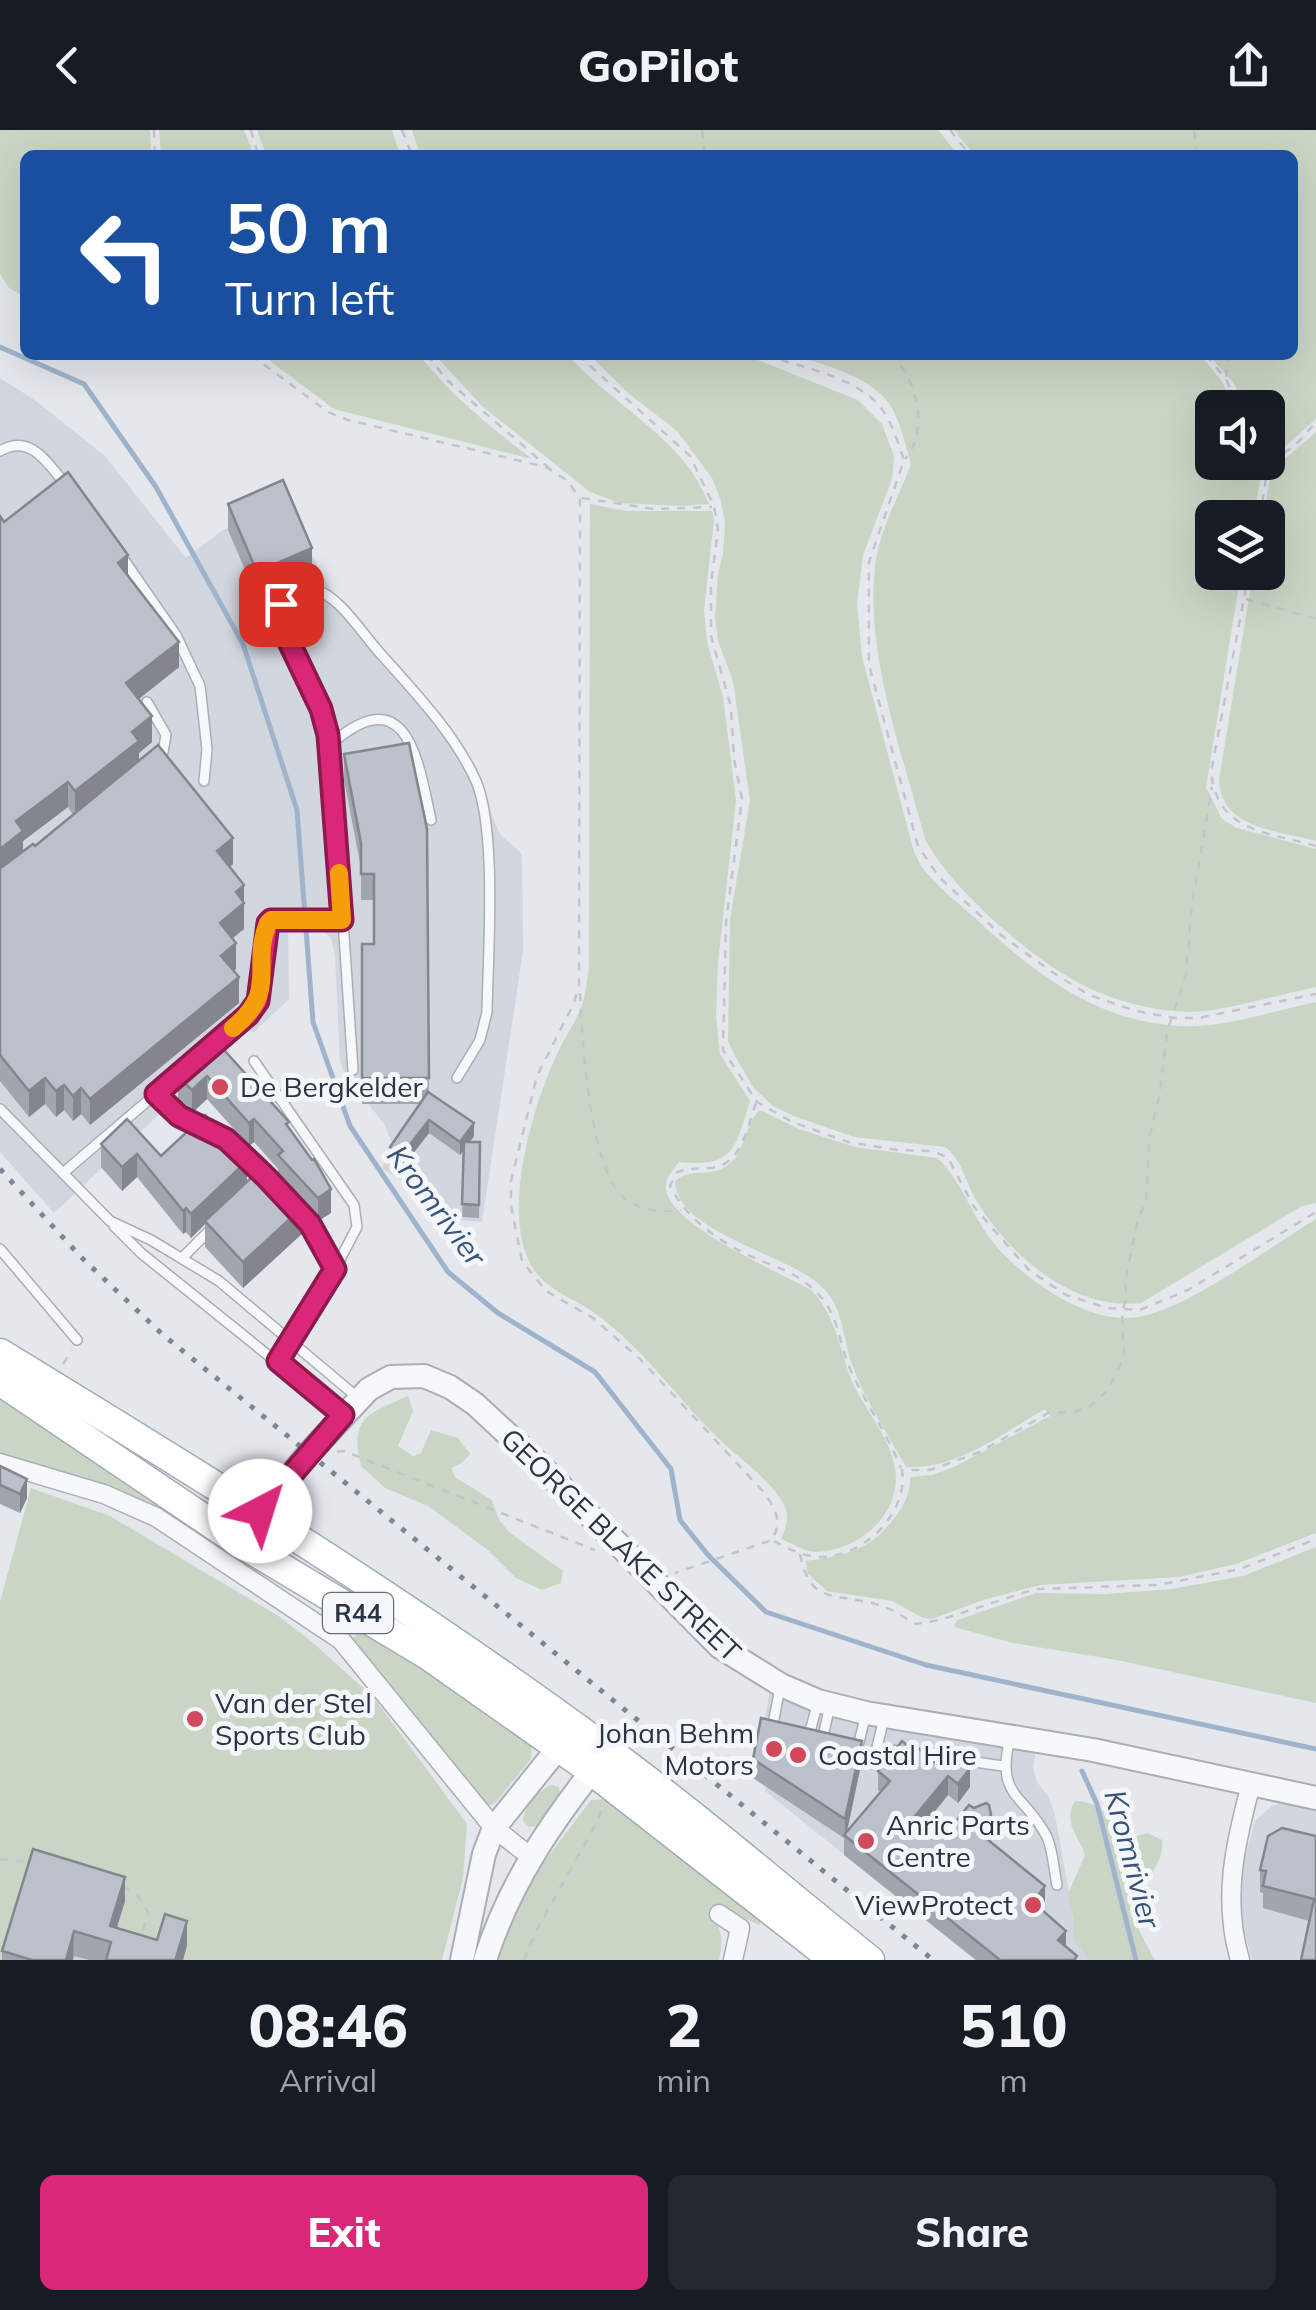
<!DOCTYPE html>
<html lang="en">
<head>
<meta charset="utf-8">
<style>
	body { margin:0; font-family:Mulish,sans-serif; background:#242831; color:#f1f3f6; height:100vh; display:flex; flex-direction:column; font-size:38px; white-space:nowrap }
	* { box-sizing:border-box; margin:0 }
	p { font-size:32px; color:#9ea1a6 }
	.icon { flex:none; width:55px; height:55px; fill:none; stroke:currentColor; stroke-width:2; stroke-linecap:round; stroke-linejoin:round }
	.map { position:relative; height:1830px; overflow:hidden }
	.sheet { display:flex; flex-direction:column; background:#171b24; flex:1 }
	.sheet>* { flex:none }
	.hud { position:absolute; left:20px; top:20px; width:1278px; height:210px; border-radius:15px; box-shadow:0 10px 40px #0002; background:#1a4fa0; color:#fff; overflow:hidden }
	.controls { position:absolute; left:1195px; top:260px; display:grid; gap:20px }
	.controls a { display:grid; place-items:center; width:90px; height:90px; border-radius:15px; background:#171b24; box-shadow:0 10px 40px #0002; font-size:50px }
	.pin { position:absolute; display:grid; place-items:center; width:85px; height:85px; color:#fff; margin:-42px; border-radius:20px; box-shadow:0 5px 15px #0006 }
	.me { position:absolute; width:110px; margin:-55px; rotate:40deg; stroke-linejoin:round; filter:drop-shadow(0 0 8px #0008) }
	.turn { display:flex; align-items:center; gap:35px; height:210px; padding:0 40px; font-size:45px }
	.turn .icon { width:130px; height:130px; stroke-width:2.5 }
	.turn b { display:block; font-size:70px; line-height:85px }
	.eta { display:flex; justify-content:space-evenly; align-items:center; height:170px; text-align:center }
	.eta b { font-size:60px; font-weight:800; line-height:70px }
	.button { display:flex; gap:20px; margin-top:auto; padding:20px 40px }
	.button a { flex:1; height:115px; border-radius:15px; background:#db2777; color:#fff; font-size:40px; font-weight:800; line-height:115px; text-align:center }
	.button a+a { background:#242831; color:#f1f3f6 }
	header { display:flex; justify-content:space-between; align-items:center; height:130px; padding:0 40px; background:#171b24; font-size:45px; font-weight:800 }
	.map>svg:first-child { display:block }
</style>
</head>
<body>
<header><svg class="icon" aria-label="back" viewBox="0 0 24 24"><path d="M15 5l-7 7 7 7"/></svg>GoPilot<svg class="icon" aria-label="share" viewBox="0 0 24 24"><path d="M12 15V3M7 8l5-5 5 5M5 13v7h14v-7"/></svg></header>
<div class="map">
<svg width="1316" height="1830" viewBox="0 0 1316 1830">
	<rect width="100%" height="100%" fill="#e4e7ec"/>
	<!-- built -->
	<g fill="#d2d6de">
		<polygon points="0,248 36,271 105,326 186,428 223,400 286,376 330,459 407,545 466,626 500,704 522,724 523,821 482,1092 460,1090 382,1038 394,1017 384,994 345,944 340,932 335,825 331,808 321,798 288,799 289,869 254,902 248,901 54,1083 0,1022"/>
		<polygon points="770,1561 1036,1620 1033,1637 1037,1652 1048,1666 1055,1685 1074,1789 1074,1811 1089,1830 975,1830 765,1661 766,1657 753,1648"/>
		<polygon points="1287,1672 1316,1676 1316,1830 1252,1830 1241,1790 1240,1745 1255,1691 1272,1676"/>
	</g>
	<!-- green -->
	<g fill="#c9d6c5">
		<polygon points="0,0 150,0 151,25 25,25 25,167 9,158 0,144"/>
		<polygon points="159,0 244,0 254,25 161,25"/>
		<polygon points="257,0 392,0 400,25 266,25"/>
		<polygon points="412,0 938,0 958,25 420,25"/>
		<polygon points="954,0 1316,0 1316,289 1280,321 1268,321 1268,278 1244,277 1234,253 1208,225 1292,225 1292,25 974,25"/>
		<path d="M262 225H419C452 266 490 297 532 329L334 279Z"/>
		<path d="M435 225H568C613 276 684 308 709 374L679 376 620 373 590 362 482 276Z"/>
		<path d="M590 225H745L858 270 882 294 894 326 892 349 863 425 857 474 862 527 914 722 921 736C936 756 957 772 976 789 1035 843 1096 892 1181 896 1225 898 1273 881 1316 872V1073L1302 1076 1141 1173C1073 1181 1010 1126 976 1070 966 1053 962 1029 945 1017L854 1007 791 985 773 976 753 957 735 926 728 911 730 789 750 671 733 551 718 511 715 487 718 444 723 424 725 393 721 371 712 348 677 301 628 263Z"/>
		<path d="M794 225H1200L1221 250 1235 277 1212 278V332L1264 333 1253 387 1212 388V442L1241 443 1206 657 1222 689 1237 698 1316 719V857C1281 864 1222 882 1189 882 1156 881 1123 873 1093 860 1041 838 950 759 925 709 902 621 863 520 876 429 881 397 900 364 911 334 905 315 901 292 890 275 869 245 826 236 794 225Z"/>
		<path d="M1316 302V711C1277 700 1221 699 1219 650L1253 443 1268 442V388L1263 387 1273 332 1284 330Z"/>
		<path d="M590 374 627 381H712L714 389 704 480 707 512 723 567 736 671 718 832 716 886 720 924 750 971C735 1018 735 1038 679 1032 673 1039 665 1049 666 1059 669 1095 779 1142 811 1160 834 1182 840 1219 851 1249 863 1278 890 1306 895 1338 903 1383 859 1421 816 1422 805 1422 792 1413 781 1409 785 1399 789 1391 786 1380 779 1356 736 1326 718 1308 675 1266 646 1221 596 1184 575 1168 551 1163 535 1141 498 1090 533 974 558 922 565 906 577 891 582 875 586 863 587 849 589 837Z"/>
		<path d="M760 980 799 999 855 1017 937 1028C959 1045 974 1091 996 1116 1028 1152 1092 1198 1143 1186 1191 1176 1272 1116 1316 1089V1403L1236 1434 1179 1447 1041 1455 986 1469 932 1489 923 1488 892 1471 827 1461 807 1443 806 1431C842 1426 869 1421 892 1391 903 1378 911 1364 910 1347L932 1345 954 1337 1050 1286 1045 1279C1003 1303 957 1340 906 1337 888 1304 864 1269 852 1234 842 1206 844 1177 821 1156 789 1124 676 1103 675 1051 692 1036 711 1049 728 1035 747 1020 744 994 760 980Z"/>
		<polygon points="0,1260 160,1370 155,1378 81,1346 0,1326"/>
		<path d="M408 1266 413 1281 398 1316 413 1326 421 1323 431 1300 458 1308 470 1324 462 1333 451 1338 455 1347 492 1370 499 1390 509 1402 563 1441 561 1453 542 1460 516 1448 488 1420 428 1376 385 1358 361 1336C349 1287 368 1284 408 1266Z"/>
		<polygon points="31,1358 110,1386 280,1487 312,1512 374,1568 467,1694 463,1748 442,1830 0,1830 0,1472"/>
		<polygon points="1316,1417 1316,1573 1117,1530 1013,1513 954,1497 957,1490 1036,1463 1106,1464 1172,1459 1243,1446"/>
		<polygon points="362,1499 532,1610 531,1629 494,1674 489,1675 482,1670 352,1509"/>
		<path d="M552 1655 559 1657 560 1667 540 1695 529 1697 523 1691C524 1676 538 1660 552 1655Z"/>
		<path d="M606 1669 765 1785 759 1795 715 1774 711 1785C723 1800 723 1811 719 1830H498L511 1793 541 1736 591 1670Z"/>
		<path d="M1075 1671C1109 1672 1107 1694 1129 1708L1148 1703 1162 1710C1166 1736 1138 1752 1135 1777 1133 1796 1147 1814 1155 1830H1089L1074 1811V1789L1068 1764 1085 1725C1079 1705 1062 1693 1075 1671Z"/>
	</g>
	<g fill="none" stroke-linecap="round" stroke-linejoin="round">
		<!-- stream -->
		<g stroke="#9fb4cc" stroke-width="5">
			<polyline points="0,217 84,254 156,357 243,514 297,680 313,892 350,996 448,1142 498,1183 595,1242 671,1339 680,1390 708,1425 766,1482 926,1535 1316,1619"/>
			<polyline points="1082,1641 1097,1674 1136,1830"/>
		</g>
		<!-- service casing -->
		<g stroke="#a9aeb7" stroke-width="12">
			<g id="service">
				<path d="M0 321C31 303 48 334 66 355"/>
				<polyline points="122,427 176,505 200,556 207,619 204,651"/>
				<polyline points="147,572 166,605 163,622 158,628"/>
				<path d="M329 616C407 546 418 630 431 690"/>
				<polyline points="343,790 353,940"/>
				<path d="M210 917 249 885 258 871 267 793 271 790H343L328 605 321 579 277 484 286 470 313 459C339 465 361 502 379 522 413 560 455 604 476 651 497 700 488 826 487 882L480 910 457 948"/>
				<polyline points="254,931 354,1075 357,1097 335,1139"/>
				<polyline points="156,964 179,986 206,998"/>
				<polyline points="0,979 110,1091 151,1110 219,1151 357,1267"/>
				<polyline points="220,1005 267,1049"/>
				<polyline points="63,1043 198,928"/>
				<polyline points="114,1096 141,1123 341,1284"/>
				<polyline points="0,1119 77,1210"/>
				<polyline points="182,1128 213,1097"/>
				<polyline points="278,1231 335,1139 323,1113 299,1081"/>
				<polyline points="778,1600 773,1594 780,1558"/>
				<polyline points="803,1605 811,1598 818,1571"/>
				<path d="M1010 1608C995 1669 1025 1663 1047 1707 1053 1721 1054 1740 1057 1755"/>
				<polyline points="825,1609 823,1606 830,1576"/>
				<polyline points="849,1615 859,1612 866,1584"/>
				<polyline points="877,1618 904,1622"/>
				<polyline points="919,1624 1003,1636"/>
				<polyline points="873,1634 884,1588"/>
			</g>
		</g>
		<!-- minor casing -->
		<g stroke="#a9aeb7" stroke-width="21">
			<g id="minor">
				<polyline points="0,1333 104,1364 156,1387 341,1510 494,1698 531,1727"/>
				<polyline points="719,1784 740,1798 733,1830"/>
				<path d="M1240 1830C1222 1769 1235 1714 1251 1654"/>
			</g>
		</g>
		<!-- tertiary casing -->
		<g stroke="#a9aeb7" stroke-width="26">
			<g id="tertiary">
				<polyline points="237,1411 308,1324 369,1259 391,1247 424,1246 450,1257 475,1274 530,1325 720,1517 781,1555 818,1571 866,1583 1093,1620 1316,1668"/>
				<polyline points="462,1830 484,1724 494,1698 567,1607"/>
				<path d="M485 1830C510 1752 552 1691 603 1627"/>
			</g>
		</g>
		<!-- primary casing -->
		<g stroke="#a3abb8" stroke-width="31">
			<g id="primary">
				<path d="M0 1223C205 1348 409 1474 603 1617 695 1684 781 1759 870 1830"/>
				<polyline points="0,1251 237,1411 429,1526 592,1641 834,1830"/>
			</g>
		</g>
		<!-- path -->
		<g stroke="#c2c5cb" stroke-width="2.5" stroke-dasharray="8 8" stroke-linecap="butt">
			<polyline points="154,0 155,25"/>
			<polyline points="251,0 258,25"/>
			<polyline points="402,0 412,25"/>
			<polyline points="702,0 705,25"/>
			<polyline points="950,0 970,25"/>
			<polyline points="1194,0 1197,25"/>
			<path d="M251 225 328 282 348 290 546 337 568 351 580 369 579 855 574 873 537 946 511 1051V1076L522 1131 546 1161 593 1188 639 1228 760 1358C773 1374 784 1389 772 1410L675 1443"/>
			<polyline points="427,225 448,251 550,339"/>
			<polyline points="578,225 690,326 714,376 718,400 711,454 711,506 731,577 734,629 742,669 726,792 723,920 757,972 792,992 848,1012 898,1020 933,1021 948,1028 974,1077 1030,1141 1066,1165 1107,1178 1140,1180 1188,1160 1316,1082"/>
			<path d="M766 225C805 239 863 247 886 285 894 299 899 316 904 330L869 432V535L918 716 939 747 1001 805 1052 842 1089 865 1136 881 1174 888H1198L1316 864"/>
			<path d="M889 225C918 244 929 303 905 329"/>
			<polyline points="1206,225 1226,249 1239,278"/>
			<polyline points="1226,247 1228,225"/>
			<path d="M1268 325C1289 328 1302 307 1316 292"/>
			<polyline points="582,368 654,379 712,377"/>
			<polyline points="1260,388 1269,328"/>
			<path d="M1249 442 1211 642C1217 702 1267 702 1316 716"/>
			<polyline points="1246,469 1316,489"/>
			<path d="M580 863C582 910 589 1033 622 1066 637 1081 661 1082 681 1080"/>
			<path d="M756 973C747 997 742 1036 710 1038 697 1039 690 1038 677 1042L670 1056C686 1088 717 1110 750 1126 771 1135 795 1142 812 1158 840 1182 837 1210 851 1241 866 1274 887 1303 901 1338"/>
			<polyline points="63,1234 72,1220"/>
			<polyline points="337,1322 344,1321 595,1420"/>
			<path d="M774 1411C785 1417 798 1424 811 1426 857 1434 909 1386 902 1340H930L980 1322 1050 1282 1068 1283 1088 1278 1107 1261 1124 1228 1122 1181 1127 1167 1125 1151 1137 1094 1146 1069 1150 1005 1160 963 1167 902 1186 844 1192 774 1212 657"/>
			<path d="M800 1424C810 1474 832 1463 872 1473 888 1477 901 1485 915 1494L940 1490 1035 1459 1158 1455 1240 1439 1316 1409"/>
			<polyline points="0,1729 28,1732"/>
			<polyline points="123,1756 138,1766 148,1782 143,1801"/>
			<polyline points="524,1830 535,1803 597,1692 603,1676"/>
		</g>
		<!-- service -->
		<use href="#service" stroke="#f7f8fa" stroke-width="9"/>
		<!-- minor -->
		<use href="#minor" stroke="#f7f8fa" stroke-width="18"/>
		<!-- tertiary -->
		<use href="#tertiary" stroke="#f7f8fa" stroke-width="22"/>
		<!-- primary -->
		<use href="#primary" stroke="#fff" stroke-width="28"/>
		<!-- rail -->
		<polyline stroke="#7d8696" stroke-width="5" stroke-dasharray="5 10" stroke-linecap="butt" points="0,1039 81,1127 162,1204 933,1830"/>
	</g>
	<!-- wall -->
	<g fill="#a1a5ae" fill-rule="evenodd">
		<polygon points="228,374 312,444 257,468 228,400"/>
		<path d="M0 386 4 392 128 445 179 537 139 569 152 612 139 623V631L233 734 230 737 244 755V799L233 808 236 839 234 841 239 873 90 995 81 984 73 991 64 980 56 987 45 974 29 987 0 951ZM68 677 73 685 35 716 23 721V711Z"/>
		<polygon points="344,624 427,699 429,962 474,1006 470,1012 480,1012 479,1088 462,1087 464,1020 460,1025 429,1003 401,1039 390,1030 390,1017 420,974 362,974 362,814 374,814 374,770 361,770 361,738 344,650"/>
		<polygon points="215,910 289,997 331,1083 318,1091 305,1077 305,1101 243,1158 205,1117 205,1094 191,1108 186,1102 183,1104 137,1047 122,1061 101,1037 101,1014 161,1026 247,1052 278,1047 278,1039 254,1012 249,1016 207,969 192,983 178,970 178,947"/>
		<polygon points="0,1336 27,1368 20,1383 0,1374"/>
		<polygon points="914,1621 936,1633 964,1633 970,1657 958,1673 948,1665 924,1694 939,1706 949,1700 991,1692 991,1713 1045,1776 1042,1780 1066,1816 1077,1830 976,1830 844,1725 844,1708 753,1648 753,1629 862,1630 847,1703 880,1662 878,1660 878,1641"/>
		<polygon points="1316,1706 1316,1830 1309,1791 1263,1778 1263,1763 1260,1762 1260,1740"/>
		<polygon points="125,1771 117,1798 157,1810 187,1815 183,1830 89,1830 74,1826 73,1830 2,1830 2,1821"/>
	</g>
	<!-- shaded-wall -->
	<g fill="#83868d">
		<polygon points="312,418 312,444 257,468 257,442"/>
		<polygon points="128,425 128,451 118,433"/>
		<polygon points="179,512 179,537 126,579 126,553"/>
		<polygon points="152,586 152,612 139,623 139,637 75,687 75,661 132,602"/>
		<polygon points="68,652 68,677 23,711 23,726 0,745 0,719 16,691"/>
		<polygon points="233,708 233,734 217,747 217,721"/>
		<polygon points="244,755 244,799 220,818 220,793 236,762"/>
		<polygon points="236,813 236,839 221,851 221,826"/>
		<polygon points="239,847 239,873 90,995 90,969"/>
		<polygon points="207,946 207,969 192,983 192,960"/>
		<polygon points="45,948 45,974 29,987 29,961"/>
		<polygon points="64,955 64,980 56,987 56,961"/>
		<polygon points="81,958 81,984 73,991 73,966"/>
		<polygon points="254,989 254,1012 249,1016 249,993"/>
		<polygon points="429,990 429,1003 401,1039 401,1026"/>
		<polygon points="474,993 474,1006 460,1025 460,1012"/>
		<polygon points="137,1024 137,1047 122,1061 122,1037"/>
		<polygon points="247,1031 247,1054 205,1091 205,1094 191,1108 191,1084"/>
		<polygon points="331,1059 331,1083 318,1091 318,1068"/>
		<polygon points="305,1075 305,1101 243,1158 243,1132"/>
		<polygon points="186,1078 186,1102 183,1104 183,1081"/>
		<polygon points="27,1349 27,1368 20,1383 20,1364"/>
		<polygon points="862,1611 862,1630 845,1709 845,1689"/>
		<polygon points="970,1638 970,1657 958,1673 958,1654"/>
		<polygon points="948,1646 948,1665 915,1706 915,1686"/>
		<polygon points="991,1685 991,1712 982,1705"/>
		<polygon points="125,1747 125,1771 111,1815 110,1796"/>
		<polygon points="1045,1756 1045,1776 1033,1791 1033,1772"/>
		<polygon points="187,1791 187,1815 183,1830 176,1830"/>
		<polygon points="74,1801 73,1830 66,1830"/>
		<polygon points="1066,1801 1066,1820 1058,1810"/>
	</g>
	<!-- building -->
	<g fill="#bbc0ca" stroke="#83868d" stroke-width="2.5">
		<polygon points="68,342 128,425 118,433 179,512 126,553 152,586 132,602 139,611 75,661 68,652 16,691 23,701 0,719 0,386 4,392"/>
		<polygon points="283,350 312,418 257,442 228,374"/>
		<polygon points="409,613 427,699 429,948 362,948 362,814 374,814 374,744 361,744 361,713 344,624"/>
		<polygon points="158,615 233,708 217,721 244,755 236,762 244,773 220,793 236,813 221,826 239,847 90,969 81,958 73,966 64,955 56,961 45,948 29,961 0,925 0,736 2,737 33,714 35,716"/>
		<polygon points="215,910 289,992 286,994 312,1030 314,1029 331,1059 318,1068 278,1025 283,1021 254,989 249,993 207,946 192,960 178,947"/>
		<polygon points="428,962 474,993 460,1012 429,990 401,1026 390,1017"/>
		<polygon points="205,985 247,1031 191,1084 186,1078 183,1081 137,1024 122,1037 101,1014 127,989 161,1026"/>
		<polygon points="464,1012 480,1012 479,1075 462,1074"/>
		<polygon points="266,1034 305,1075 243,1132 205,1091"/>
		<polygon points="0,1336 27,1349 20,1364 0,1355"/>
		<polygon points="761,1588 862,1611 845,1689 753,1629"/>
		<polygon points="902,1611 914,1621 917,1617 936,1633 946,1621 964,1625 961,1630 970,1638 958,1654 948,1646 915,1686 939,1706 946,1697 949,1700 969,1675 974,1678 986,1673 989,1675 991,1685 988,1690 991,1693 982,1705 1045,1756 1033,1772 1066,1801 1058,1810 1077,1826 1074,1830 1000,1830 844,1705 890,1651 878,1641"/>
		<polygon points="1282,1698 1316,1706 1316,1830 1301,1830 1314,1769 1263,1756 1266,1741 1260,1740 1268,1706"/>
		<polygon points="33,1719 125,1747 110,1796 157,1810 165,1784 187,1791 176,1828 183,1830 106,1830 111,1812 74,1801 66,1830 32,1830 2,1821"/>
	</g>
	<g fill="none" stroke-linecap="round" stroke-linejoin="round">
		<!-- route casing -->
		<g stroke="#8e194d" stroke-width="25">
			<polyline id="route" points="260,1381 343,1285 278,1231 335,1139 310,1094 266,1047 226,1009 179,986 156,964 248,885 258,871 268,793 271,790 342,790 328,605 321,579 280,493 277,484 281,474"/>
		</g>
		<!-- route -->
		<use href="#route" stroke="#db2777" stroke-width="18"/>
		<!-- slow -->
		<path stroke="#f59e0b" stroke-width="18" d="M233 898C280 860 250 837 268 793L271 790H342L339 743"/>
	</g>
	<!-- markers -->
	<g fill="#d1495b" stroke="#f4f6f9" stroke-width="4">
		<circle cx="220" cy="957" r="10"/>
		<circle cx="195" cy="1589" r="10"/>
		<circle cx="774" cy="1619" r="10"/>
		<circle cx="798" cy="1625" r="10"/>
		<circle cx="866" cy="1711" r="10"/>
		<circle cx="1033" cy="1775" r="10"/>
	</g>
	<g text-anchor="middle" stroke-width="10" stroke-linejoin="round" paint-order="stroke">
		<!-- shield labels -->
		<rect fill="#f4f6f9" stroke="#676e7b" stroke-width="2.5" x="323" y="1463" width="70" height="40" rx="8"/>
		<g font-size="25" font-weight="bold" fill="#2b3445">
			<text x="358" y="1492">R44</text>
		</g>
		<!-- poi labels -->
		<g font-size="28" fill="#2b3445" stroke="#f4f6f9" text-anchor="start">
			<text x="240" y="967">De Bergkelder</text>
			<text x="215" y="1583">Van der Stel<tspan x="215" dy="32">Sports Club</tspan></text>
			<text x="754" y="1613" text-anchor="end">Johan Behm<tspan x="754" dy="32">Motors</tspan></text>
			<text x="818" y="1635">Coastal Hire</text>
			<text x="886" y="1705">Anric Parts<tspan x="886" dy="32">Centre</tspan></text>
			<text x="1013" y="1785" text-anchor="end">ViewProtect</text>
		</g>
		<!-- street labels -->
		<g font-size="28" fill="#2b3445" stroke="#f4f6f9">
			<text transform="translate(621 1415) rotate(44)" y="10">GEORGE BLAKE STREET</text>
		</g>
		<!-- water labels -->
		<g font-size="30" font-style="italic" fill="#34527a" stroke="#f4f6f9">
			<text transform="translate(436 1076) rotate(53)" y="10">Kromrivier</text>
			<text transform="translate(1132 1729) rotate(75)" y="10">Kromrivier</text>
		</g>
	</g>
</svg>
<div class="controls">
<a><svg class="icon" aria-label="sound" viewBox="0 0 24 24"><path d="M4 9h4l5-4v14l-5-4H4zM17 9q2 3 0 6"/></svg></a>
<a><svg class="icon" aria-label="layers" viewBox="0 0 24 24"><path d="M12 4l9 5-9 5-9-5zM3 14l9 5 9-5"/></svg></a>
</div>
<div class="pin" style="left:281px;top:474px;background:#d93025"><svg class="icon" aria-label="arrive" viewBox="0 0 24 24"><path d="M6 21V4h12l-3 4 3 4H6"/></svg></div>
<svg class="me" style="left:260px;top:1381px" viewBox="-20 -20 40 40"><circle r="19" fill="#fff"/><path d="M0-13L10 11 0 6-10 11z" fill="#db2777"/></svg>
<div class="hud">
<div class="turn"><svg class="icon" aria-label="left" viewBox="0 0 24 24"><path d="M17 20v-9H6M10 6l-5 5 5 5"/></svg><div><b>50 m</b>Turn left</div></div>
</div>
</div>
<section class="sheet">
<div class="eta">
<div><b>08:46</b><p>Arrival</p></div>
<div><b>2</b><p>min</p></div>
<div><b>510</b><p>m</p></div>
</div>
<div class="button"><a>Exit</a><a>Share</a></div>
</section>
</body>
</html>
